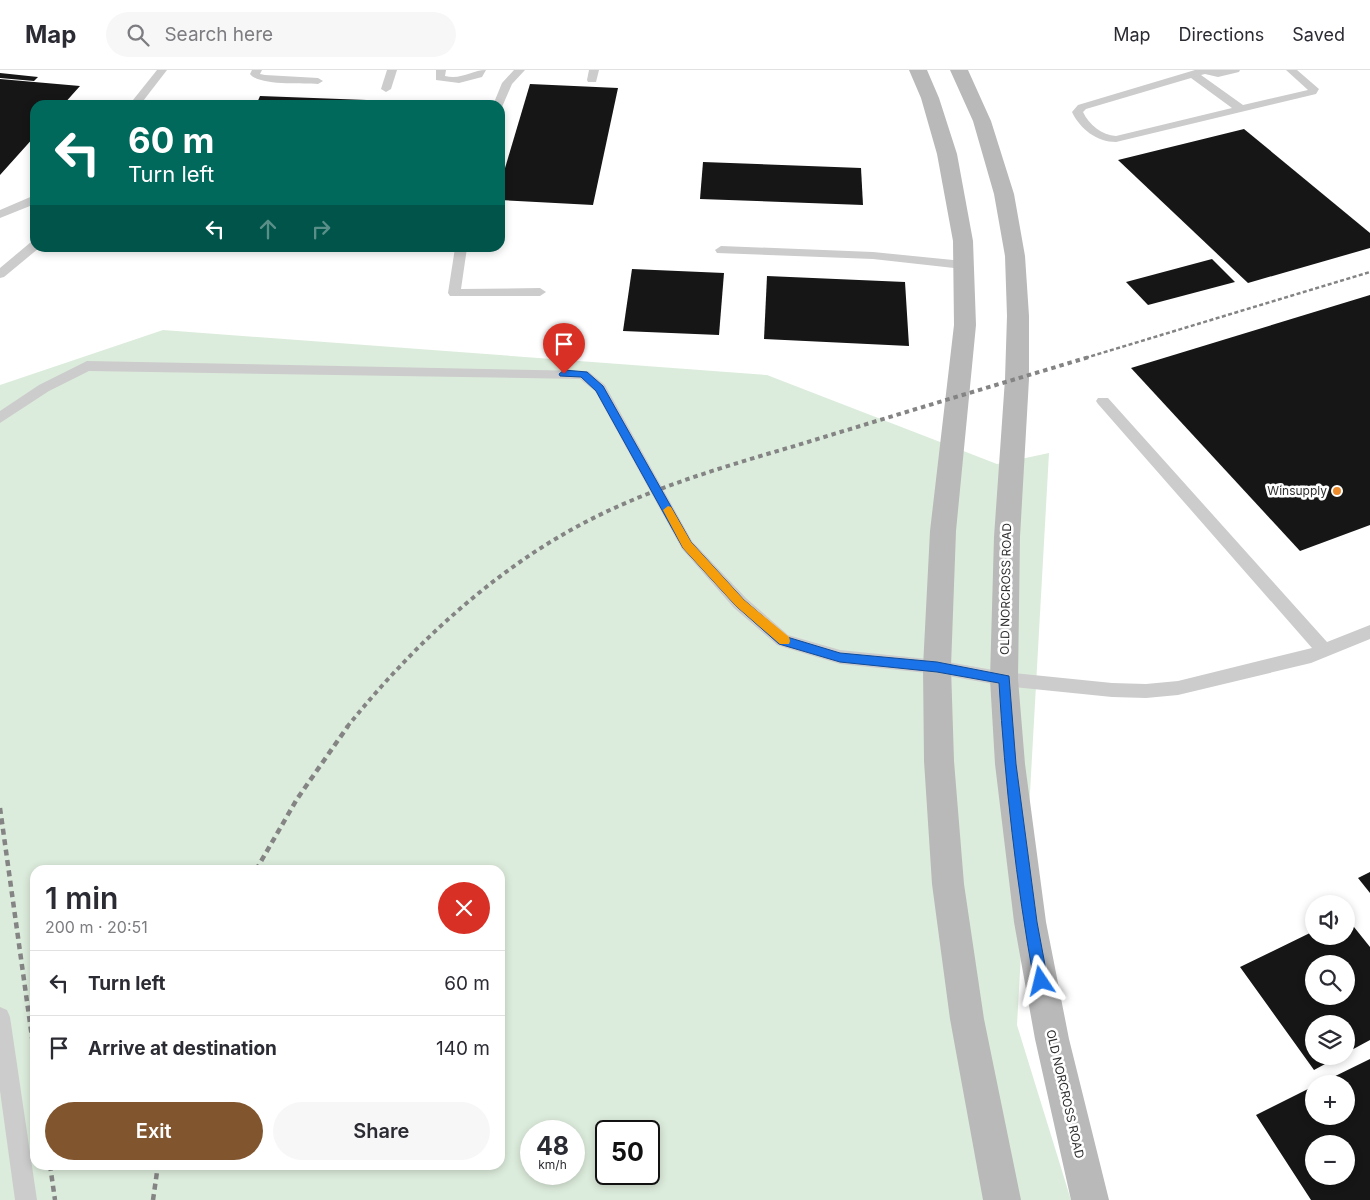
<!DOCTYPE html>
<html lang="en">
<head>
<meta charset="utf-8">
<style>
	body { margin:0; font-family:Inter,sans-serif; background:#f7f7f7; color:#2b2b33; height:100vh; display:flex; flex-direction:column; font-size:19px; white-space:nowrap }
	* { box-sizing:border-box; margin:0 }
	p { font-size:16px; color:#7c7c81 }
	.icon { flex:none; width:28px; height:28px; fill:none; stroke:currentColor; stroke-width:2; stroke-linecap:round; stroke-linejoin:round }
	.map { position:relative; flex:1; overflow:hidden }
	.sheet { position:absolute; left:30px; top:795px; width:475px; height:305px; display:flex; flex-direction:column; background:#fff; border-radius:15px; box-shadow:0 2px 8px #0003 }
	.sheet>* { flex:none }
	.hud { position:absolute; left:30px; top:30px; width:475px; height:152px; border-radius:15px; box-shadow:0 2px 8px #0003; background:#00695c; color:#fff; overflow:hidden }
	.buttons { position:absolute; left:1305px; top:825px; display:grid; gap:10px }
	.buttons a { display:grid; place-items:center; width:50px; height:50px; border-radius:50%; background:#fff; box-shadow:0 2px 8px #0003; font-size:25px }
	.speed { position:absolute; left:520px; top:1050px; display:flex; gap:10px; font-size:25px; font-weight:700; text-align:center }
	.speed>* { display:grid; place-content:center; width:65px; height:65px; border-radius:50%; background:#fff; box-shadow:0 2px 8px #0003; line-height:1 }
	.speed small { font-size:12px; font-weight:400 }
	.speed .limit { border:2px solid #111; border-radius:8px; background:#fff; color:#111 }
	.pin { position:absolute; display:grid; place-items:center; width:42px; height:42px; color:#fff; margin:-51px -21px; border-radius:50% 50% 50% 0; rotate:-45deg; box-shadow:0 0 5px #0007 }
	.pin .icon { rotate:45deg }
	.me { position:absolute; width:55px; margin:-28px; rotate:350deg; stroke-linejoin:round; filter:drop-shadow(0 0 4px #0008) }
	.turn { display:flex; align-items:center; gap:18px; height:105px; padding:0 15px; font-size:22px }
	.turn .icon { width:65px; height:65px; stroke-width:2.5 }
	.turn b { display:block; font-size:35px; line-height:42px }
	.lanes { display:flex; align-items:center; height:48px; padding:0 15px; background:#0003; justify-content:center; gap:25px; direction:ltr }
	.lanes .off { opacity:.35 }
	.round { display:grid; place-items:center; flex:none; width:52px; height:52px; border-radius:26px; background:#f7f7f7 }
	.head { display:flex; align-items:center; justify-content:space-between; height:85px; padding:0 15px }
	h1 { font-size:30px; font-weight:600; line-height:38px }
	.button { display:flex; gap:10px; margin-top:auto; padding:10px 15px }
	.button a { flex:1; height:58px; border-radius:30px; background:#81562f; color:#fff; font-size:20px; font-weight:600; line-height:58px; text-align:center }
	.button a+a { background:#f7f7f7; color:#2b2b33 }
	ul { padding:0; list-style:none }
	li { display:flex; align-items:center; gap:15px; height:65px; padding:0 15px; border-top:1px solid #e1e1e2 }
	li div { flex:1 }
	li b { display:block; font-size:19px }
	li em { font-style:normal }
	header { display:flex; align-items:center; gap:30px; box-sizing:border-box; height:70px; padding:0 25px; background:#fff; border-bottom:1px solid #e1e1e2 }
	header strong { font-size:24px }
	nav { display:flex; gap:28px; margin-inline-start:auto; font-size:18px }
	.search { width:350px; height:45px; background:#f7f7f7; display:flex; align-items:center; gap:12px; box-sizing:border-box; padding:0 18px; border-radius:28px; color:#7c7c81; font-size:19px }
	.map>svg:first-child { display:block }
</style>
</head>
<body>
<header>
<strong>Map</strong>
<div class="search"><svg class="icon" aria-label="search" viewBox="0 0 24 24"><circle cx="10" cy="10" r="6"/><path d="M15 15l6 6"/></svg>Search here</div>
<nav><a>Map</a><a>Directions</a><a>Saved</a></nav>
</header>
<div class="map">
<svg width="1370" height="1130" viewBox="0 0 1370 1130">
	<rect width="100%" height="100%" fill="#fff"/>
	<!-- green -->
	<path fill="#dcecdc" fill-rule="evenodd" d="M163 260 767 305 997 394 1049 383 1017 955 1071 1130H0V315ZM35 800H500V1095H35ZM531 1061H574V1104H531ZM606 1061H649V1104H606Z"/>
	<!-- building -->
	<g fill="#161616" fill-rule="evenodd">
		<polygon points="0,3 38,7 34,11 0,8"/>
		<polygon points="0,9 80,16 63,35 35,35 35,66 0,105"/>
		<polygon points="530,14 618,18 593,135 500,130 500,115"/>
		<polygon points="260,26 447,33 447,35 256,35"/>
		<polygon points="1244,59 1370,163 1370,178 1248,213 1118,90"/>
		<polygon points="703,92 861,98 863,135 700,129"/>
		<polygon points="1212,189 1235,212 1148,235 1126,212"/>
		<polygon points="632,199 724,203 719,265 623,261"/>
		<polygon points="767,206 905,212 909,276 764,269"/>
		<polygon points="1370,225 1370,455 1300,481 1131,298"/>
		<polygon points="1370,802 1370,823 1358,808"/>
		<path d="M1346 847 1370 877V970L1346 983V954H1314V986H1340L1314 1000 1240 897 1314 861V866H1346ZM1314 894H1346V926H1314Z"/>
		<path d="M1370 989V1130H1311L1256 1045 1314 1016V1046H1346V1014H1319ZM1314 1074H1346V1106H1314Z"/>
	</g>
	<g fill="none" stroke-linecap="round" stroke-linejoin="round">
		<!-- lane -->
		<g fill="#ccc" fill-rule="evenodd">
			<polygon points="157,0 167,0 140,35 129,35"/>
			<path d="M252 0H262L260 4 265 5 318 8 323 11 318 14C303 13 259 16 250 4Z"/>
			<polygon points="387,0 397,0 391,19 386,22 381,19"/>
			<path d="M436 0H446L445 6C462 10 472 0 486 0L482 7 459 13 436 10Z"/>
			<polygon points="514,0 525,0 512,14 502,37 500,38 500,35 493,35 502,13"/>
			<polygon points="589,0 599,0 596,12 588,12 587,10"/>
			<path d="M1195 0H1240L1239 2 1218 7 1205 4 1201 5 1243 35 1308 20 1286 0H1297L1319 19 1316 24 1116 72C1097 72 1080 59 1072 42L1078 35ZM1191 8 1232 38 1116 66C1102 65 1089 55 1083 42L1086 39Z"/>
			<polygon points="35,125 35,134 0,148 0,140"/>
			<polygon points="35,171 35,178 39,178 4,207 0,208 0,198 31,172"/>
			<polygon points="721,176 873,182 963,191 969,195 963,199 873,189 717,183 715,180"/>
			<polygon points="455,178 467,178 461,219 540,218 546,222 540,226 450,226 448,223"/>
			<polygon points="87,291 588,301 605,315 692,471 746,528 788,565 840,580 937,590 1004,602 1112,613 1146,614 1178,611 1312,578 1098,334 1096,331 1098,328 1108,328 1327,572 1370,555 1370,569 1311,593 1178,625 1146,628 1112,627 1004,616 937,604 840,594 783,577 777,575 734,538 682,479 595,321 580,309 89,301 49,321 0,353 0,341 39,315"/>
			<polygon points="0,937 7,940 10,947 37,1130 15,1130 0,1021"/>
		</g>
		<!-- secondary -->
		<g fill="#b9b9b9" fill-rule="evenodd">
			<polygon points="909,0 927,0 939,28 957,84 973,171 976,255 956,461 951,597 954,691 964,814 984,949 1021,1130 983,1130 950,949 932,814 924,691 923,597 930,461 954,255 953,171 937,84 921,28"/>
			<polygon points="950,0 968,0 991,51 1014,124 1025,186 1029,246 1029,309 1020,467 1018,609 1025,694 1046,852 1069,969 1109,1130 1071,1130 1035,969 1014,852 995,694 990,609 994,467 1005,309 1007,246 1005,186 994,124 973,51"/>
		</g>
		<!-- rail-far2 -->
		<polyline stroke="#848484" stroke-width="2.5" stroke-dasharray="4 2.5" stroke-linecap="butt" points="1085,288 1370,202"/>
		<!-- rail-far1 -->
		<path stroke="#848484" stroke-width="4" stroke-dasharray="4.5 4" stroke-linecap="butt" d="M347 657C408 581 484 509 569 461 643 419 727 396 808 372 902 343 996 315 1089 287"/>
		<!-- rail -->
		<g stroke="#848484" stroke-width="4.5" stroke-dasharray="6 4.5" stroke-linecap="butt">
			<polyline points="0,738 35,989"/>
			<polyline points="256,800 297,729 348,656"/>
			<polyline points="50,1095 55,1130"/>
			<polyline points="153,1130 158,1095"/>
		</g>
	</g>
	<!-- route -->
	<path fill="#1a73e8" stroke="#114b97" d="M564 300 587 302 603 316 691 472 744 530 787 567 840 583 937 592 1009 606 1016 694 1037 852 1048 911 1046 916 1041 918 1036 916 1034 911C1016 812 1005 713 999 613L937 602 840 592 779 574 736 536 683 478 596 321 581 307 560 306 559 304Z"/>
	<!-- slow -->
	<polygon fill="#f59e0b" points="668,436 671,437 691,472 744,530 789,567 790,571 789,574 780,574 736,536 683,478 663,440"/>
	<!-- markers -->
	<circle fill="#eb8b2b" stroke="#fff" stroke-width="2" cx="1337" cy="421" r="5"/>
	<g text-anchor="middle" stroke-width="5" stroke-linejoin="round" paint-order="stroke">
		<!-- poi labels -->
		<g font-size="12" fill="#2f2f2f" stroke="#fff" text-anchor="end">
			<text x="1327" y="425">Winsupply</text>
		</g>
		<!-- street labels -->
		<g font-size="12" fill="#2f2f2f" stroke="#fff">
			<text transform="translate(1006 519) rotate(-89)" y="4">OLD NORCROSS ROAD</text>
			<text transform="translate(1065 1024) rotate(77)" y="4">OLD NORCROSS ROAD</text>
		</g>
	</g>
</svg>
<div class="buttons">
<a><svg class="icon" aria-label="sound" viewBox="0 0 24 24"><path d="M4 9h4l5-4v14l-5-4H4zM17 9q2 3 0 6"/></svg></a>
<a><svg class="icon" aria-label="search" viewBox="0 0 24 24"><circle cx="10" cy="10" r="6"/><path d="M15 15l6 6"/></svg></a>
<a><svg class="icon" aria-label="layers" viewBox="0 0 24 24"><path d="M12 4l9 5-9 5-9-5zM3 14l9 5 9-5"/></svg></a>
<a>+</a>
<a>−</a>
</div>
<div class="speed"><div>48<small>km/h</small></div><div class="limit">50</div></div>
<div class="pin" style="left:564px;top:304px;background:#d93025"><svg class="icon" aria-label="arrive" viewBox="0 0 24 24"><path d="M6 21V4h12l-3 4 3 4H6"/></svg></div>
<svg class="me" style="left:1041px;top:911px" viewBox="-20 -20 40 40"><path d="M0-17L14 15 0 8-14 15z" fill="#1a73e8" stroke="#fff" stroke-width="4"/></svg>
<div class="hud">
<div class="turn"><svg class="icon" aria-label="left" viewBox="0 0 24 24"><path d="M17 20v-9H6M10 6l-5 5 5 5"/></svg><div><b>60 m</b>Turn left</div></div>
<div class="lanes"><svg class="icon" aria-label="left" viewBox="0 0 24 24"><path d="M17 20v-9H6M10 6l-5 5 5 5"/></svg><svg class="icon off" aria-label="ahead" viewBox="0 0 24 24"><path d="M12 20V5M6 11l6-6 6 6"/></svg><svg class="icon off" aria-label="right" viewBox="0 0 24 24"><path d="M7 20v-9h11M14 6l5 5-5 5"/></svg></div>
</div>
<section class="sheet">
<div class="head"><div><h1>1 min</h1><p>200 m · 20:51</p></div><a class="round" style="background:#d93025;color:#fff"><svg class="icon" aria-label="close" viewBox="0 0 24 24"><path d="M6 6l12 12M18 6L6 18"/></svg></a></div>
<ul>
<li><svg class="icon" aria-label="left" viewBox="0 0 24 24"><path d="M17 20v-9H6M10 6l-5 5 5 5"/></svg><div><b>Turn left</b></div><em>60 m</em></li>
<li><svg class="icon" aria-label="arrive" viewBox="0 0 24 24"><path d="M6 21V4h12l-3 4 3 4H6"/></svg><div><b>Arrive at destination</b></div><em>140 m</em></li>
</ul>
<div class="button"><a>Exit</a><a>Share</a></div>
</section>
</div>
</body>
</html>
